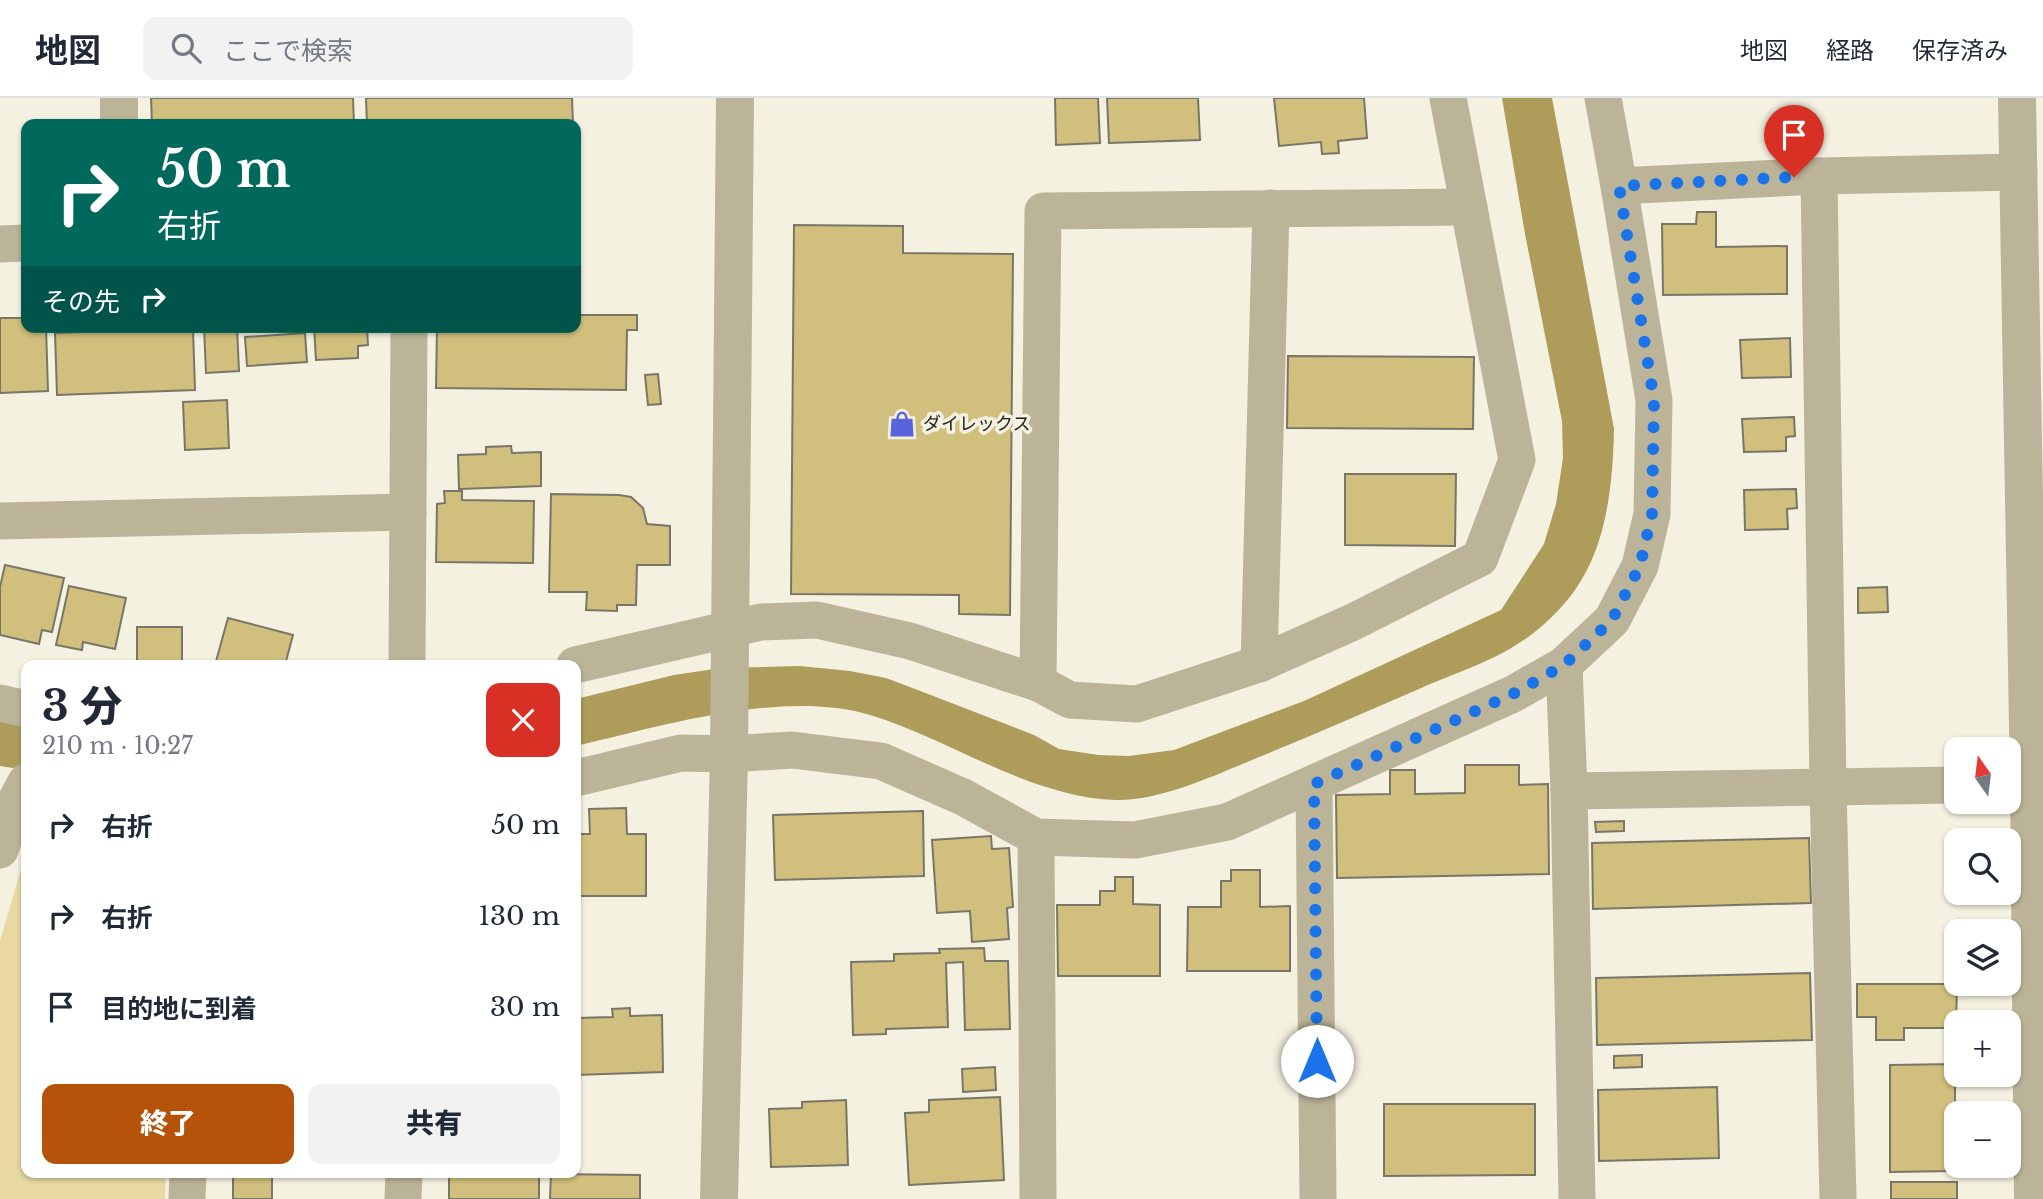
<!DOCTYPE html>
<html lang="ja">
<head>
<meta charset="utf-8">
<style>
	body { margin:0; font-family:"Libre Baskerville","Noto Sans JP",serif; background:#f2f2f3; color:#1f2937; height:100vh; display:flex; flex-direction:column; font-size:26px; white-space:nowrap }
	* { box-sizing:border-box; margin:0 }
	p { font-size:23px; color:#747a83 }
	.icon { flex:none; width:38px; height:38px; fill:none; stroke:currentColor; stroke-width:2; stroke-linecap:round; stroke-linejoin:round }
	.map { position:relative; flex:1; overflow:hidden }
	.details { position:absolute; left:21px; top:562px; width:560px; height:518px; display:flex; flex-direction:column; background:#fff; border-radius:14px; box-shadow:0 2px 5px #0004 }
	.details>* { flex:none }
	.guide { position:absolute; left:21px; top:21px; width:560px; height:214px; border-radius:14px; box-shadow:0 2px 5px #0004; background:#00695c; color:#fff; overflow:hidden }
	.needle { width:46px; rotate:346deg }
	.buttons { position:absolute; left:1944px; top:639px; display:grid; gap:14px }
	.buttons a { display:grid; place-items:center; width:77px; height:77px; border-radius:14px; background:#fff; box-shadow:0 2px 5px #0004; font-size:35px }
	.pin { position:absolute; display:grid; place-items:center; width:60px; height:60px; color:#fff; margin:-72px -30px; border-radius:50% 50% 50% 0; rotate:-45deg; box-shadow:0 0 7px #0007 }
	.pin .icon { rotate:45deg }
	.me { position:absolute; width:77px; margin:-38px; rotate:0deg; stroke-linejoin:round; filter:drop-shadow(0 0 5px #0008) }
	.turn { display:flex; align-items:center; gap:24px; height:147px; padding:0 21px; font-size:32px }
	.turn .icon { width:91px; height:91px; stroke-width:2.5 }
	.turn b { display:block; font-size:49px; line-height:60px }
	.then { display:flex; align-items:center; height:66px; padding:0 21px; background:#0003; gap:14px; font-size:26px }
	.round { display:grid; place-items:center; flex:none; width:74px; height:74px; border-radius:14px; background:#f2f2f3 }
	.overview { display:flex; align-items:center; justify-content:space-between; height:119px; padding:0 21px }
	h1 { font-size:42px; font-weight:800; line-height:52px }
	.action { display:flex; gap:14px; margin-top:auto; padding:14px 21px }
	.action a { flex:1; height:80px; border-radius:14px; background:#b45309; color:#fff; font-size:28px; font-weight:800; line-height:80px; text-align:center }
	.action a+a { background:#f2f2f3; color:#1f2937 }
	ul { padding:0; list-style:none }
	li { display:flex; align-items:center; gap:21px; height:91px; padding:0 21px }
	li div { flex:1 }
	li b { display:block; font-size:26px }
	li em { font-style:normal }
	header { display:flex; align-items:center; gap:42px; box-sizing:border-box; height:98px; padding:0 35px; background:#fff; border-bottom:2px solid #e0e1e3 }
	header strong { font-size:33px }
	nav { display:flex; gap:38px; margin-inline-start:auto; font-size:24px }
	.search { width:490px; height:63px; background:#f2f2f3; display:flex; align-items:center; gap:18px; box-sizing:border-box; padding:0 24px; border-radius:14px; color:#747a83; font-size:26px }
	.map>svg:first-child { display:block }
</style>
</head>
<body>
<header>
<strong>地図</strong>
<div class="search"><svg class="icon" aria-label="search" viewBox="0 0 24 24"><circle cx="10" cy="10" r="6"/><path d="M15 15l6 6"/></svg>ここで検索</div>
<nav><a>地図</a><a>経路</a><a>保存済み</a></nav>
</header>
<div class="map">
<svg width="2043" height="1101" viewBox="0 0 2043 1101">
	<rect width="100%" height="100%" fill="#f5f1e1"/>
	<!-- green -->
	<polygon fill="#e8d9a3" points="26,754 26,1074 166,1075 165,1101 0,1101 0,843"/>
	<!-- water -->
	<g fill="#ae9c5b">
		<path d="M1502 0H1552L1614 331C1613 385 1607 447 1575 492 1560 513 1538 534 1516 547 1490 564 1448 578 1419 591 1366 614 1313 637 1259 659 1218 676 1161 703 1116 702 1029 699 952 642 870 617 782 591 663 628 576 648V601L674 577 721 570 800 568 850 573 886 580 923 594 1034 637 1059 651 1098 657 1129 658 1174 652 1304 603 1501 512 1544 446 1556 406 1563 360 1562 323 1525 136Z"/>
		<polygon points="0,623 26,628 26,672 0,668"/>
	</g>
	<!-- building -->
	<g fill="#d1bf7d" stroke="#797668" stroke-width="2">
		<polygon points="151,0 353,0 354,26 152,26"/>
		<polygon points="366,0 572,0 573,26 367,26"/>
		<polygon points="1055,0 1098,0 1100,45 1056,47"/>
		<polygon points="1107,0 1198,0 1200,42 1109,45"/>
		<polygon points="1274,0 1364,0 1367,40 1338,43 1339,55 1322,56 1321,44 1279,48"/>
		<polygon points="1697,114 1716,114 1716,149 1787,148 1787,196 1663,197 1662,126 1696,126"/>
		<polygon points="794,127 903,128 903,155 1013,156 1010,517 959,516 959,497 791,496"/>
		<polygon points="576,217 637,217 637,232 627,232 626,292 436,290 437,229 576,229"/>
		<polygon points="0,220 26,220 26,229 46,229 48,293 0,295"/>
		<polygon points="204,229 237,229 239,273 206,275"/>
		<polygon points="314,229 367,229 368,247 358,248 358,260 316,262"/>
		<polygon points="193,230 195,292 57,297 55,235"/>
		<polygon points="305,235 307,264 247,268 245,239"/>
		<polygon points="1790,240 1791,279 1742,280 1740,242"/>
		<polygon points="1288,258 1474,259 1473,331 1287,330"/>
		<polygon points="658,276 661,306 648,307 645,277"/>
		<polygon points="227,302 229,350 185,352 183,304"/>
		<polygon points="1794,319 1795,338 1786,339 1786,353 1744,354 1742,321"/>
		<polygon points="511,348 512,355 541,354 541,388 459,391 458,357 486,356 486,349"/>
		<polygon points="1345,376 1456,376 1455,448 1345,447"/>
		<polygon points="1796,391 1797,410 1787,411 1788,431 1745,432 1744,392"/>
		<polygon points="444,393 462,393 462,402 534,403 533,465 436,464 437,406 445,405"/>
		<polygon points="551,396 619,397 631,399 643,410 647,426 670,428 670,467 637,467 636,507 617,507 617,513 586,512 587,494 549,494"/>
		<polygon points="5,467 64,480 52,534 42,532 39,546 0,537 0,489"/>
		<polygon points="69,488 126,500 115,551 83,544 82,552 56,547"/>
		<polygon points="1887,489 1888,514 1858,515 1858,490"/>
		<polygon points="228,520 293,537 285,567 215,567"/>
		<polygon points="137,529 182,529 182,566 137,567"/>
		<polygon points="1465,667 1519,667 1519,687 1548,686 1549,776 1337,780 1336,697 1390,696 1390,672 1415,672 1415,696 1465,695"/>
		<polygon points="626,710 627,736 646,736 646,798 576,798 576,736 590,736 589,711"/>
		<polygon points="923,713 924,778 775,782 773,717"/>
		<polygon points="1624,723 1624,733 1596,734 1595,724"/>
		<polygon points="991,738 992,751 1009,750 1013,809 1007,810 1009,841 972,844 970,813 937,815 932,742"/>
		<polygon points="1809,740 1811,805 1593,811 1592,745"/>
		<polygon points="1231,772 1260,772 1260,809 1290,808 1290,873 1187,873 1188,809 1221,809 1221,783 1231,783"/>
		<polygon points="1115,779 1133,779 1133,806 1160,807 1160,878 1058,878 1057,807 1100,807 1100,793 1115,793"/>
		<polygon points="984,850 985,863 1008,863 1010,931 965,932 963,864 946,865 948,929 886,931 886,936 853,937 851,864 894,863 894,856 940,855 939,851"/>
		<polygon points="1810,875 1812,942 1597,947 1596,880"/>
		<polygon points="1857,886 1957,886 1956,930 1904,930 1904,942 1876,942 1876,919 1857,919"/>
		<polygon points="630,910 630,918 662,917 663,974 576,977 576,920 613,919 612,911"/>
		<polygon points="1642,957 1642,969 1614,970 1614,958"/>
		<polygon points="1955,966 1955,1073 1890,1074 1890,967"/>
		<polygon points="995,969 996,992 963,994 962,971"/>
		<polygon points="1717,989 1719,1060 1599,1063 1598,992"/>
		<polygon points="1000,999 1004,1082 909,1087 905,1015 929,1014 929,1002"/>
		<polygon points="846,1002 848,1067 771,1069 769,1011 802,1010 802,1004"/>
		<polygon points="1384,1006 1535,1006 1535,1077 1384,1078"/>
		<rect x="233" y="1074" width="39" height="27"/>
		<rect x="449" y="1075" width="90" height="26"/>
		<polygon points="551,1076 640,1077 640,1101 550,1101"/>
		<rect x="1891" y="1084" width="66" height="17"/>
	</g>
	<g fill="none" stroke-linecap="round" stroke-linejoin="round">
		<!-- minor -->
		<g stroke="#bcb498" stroke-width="37">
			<polyline points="1603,0 1619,88 1819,78 1828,689 1838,1101"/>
			<polyline points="1819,78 2019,74"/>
			<polyline points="0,146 26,145"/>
			<polyline points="0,423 408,414"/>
			<polyline points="1259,566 1271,110"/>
			<polyline points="407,567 409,229"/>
			<polyline points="575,567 761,524 817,522 910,543 1038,585 1070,602 1137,606 1259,566 1353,524 1480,460 1517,362 1448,0"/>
			<polyline points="1564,567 1569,693 1577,1101"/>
			<polyline points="1038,585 1043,113 1469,109"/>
			<polyline points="0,605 26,611"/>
			<polyline points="576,680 681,655 729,656 792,652 881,663 963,699 1036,739 1135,742 1227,724 1513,596 1564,567 1612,522 1640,468 1652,416 1654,302 1619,88"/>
			<polyline points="1314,686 1318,1101"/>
			<polyline points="1569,693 1956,687"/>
			<polyline points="1036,739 1038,1101"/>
			<polyline points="0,752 17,701 26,684"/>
			<polyline points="187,1101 188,1074"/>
			<polyline points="403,1101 404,1074"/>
		</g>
		<!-- tertiary -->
		<g stroke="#bcb498" stroke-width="38">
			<polyline points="119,0 119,26"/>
			<polyline points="2017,0 2029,686 2033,1101"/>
			<polyline points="719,1101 729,656 735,0"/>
		</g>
	</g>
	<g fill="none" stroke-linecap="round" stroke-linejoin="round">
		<!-- route -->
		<polyline stroke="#1a73e8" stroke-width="12" stroke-dasharray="0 21.6" points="1317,963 1314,686 1513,596 1564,567 1612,522 1640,468 1652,416 1654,302 1619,88 1794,79"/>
	</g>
	<!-- icons -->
	<defs>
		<g id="shop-bare" transform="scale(2.1)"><path d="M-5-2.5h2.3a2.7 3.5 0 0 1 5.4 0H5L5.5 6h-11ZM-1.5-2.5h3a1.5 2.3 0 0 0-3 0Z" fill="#5764db" stroke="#f5f1e1" stroke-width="2.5" paint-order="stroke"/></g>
	</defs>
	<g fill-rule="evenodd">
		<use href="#shop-bare" x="902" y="326"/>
	</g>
	<g text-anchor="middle" stroke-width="7" stroke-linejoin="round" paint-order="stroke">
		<!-- poi labels -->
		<g font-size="18" fill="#1f1d17" stroke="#f5f1e1" text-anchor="start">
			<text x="923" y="332">ダイレックス</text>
		</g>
	</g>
</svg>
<div class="buttons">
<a><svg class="needle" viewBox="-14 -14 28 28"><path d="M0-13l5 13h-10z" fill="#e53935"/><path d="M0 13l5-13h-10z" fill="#747a83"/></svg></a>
<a><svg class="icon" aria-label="search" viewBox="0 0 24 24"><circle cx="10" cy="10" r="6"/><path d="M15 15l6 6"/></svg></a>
<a><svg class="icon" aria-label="layers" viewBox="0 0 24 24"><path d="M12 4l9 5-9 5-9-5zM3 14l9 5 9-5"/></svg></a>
<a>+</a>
<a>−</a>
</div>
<div class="pin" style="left:1794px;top:79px;background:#d93025"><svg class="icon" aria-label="arrive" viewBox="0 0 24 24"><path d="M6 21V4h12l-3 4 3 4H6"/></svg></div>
<svg class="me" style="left:1317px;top:963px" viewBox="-20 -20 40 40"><circle r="19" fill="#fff"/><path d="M0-13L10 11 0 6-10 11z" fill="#1a73e8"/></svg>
<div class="guide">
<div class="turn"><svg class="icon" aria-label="right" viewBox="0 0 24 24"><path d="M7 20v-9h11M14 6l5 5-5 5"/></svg><div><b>50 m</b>右折</div></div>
<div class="then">その先<svg class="icon" aria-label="right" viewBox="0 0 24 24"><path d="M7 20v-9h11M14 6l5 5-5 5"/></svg></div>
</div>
<section class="details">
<div class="overview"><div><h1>3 分</h1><p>210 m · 10:27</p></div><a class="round" style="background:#d93025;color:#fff"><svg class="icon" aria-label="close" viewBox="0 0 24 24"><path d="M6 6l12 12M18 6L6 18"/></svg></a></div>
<ul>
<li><svg class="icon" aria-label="right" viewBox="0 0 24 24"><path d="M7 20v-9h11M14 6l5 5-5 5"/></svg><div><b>右折</b></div><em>50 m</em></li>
<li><svg class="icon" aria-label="right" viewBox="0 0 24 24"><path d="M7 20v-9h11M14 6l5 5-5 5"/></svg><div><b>右折</b></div><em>130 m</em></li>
<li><svg class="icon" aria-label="arrive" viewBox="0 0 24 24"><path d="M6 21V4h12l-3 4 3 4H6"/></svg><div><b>目的地に到着</b></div><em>30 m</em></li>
</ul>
<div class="action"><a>終了</a><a>共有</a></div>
</section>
</div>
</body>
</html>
